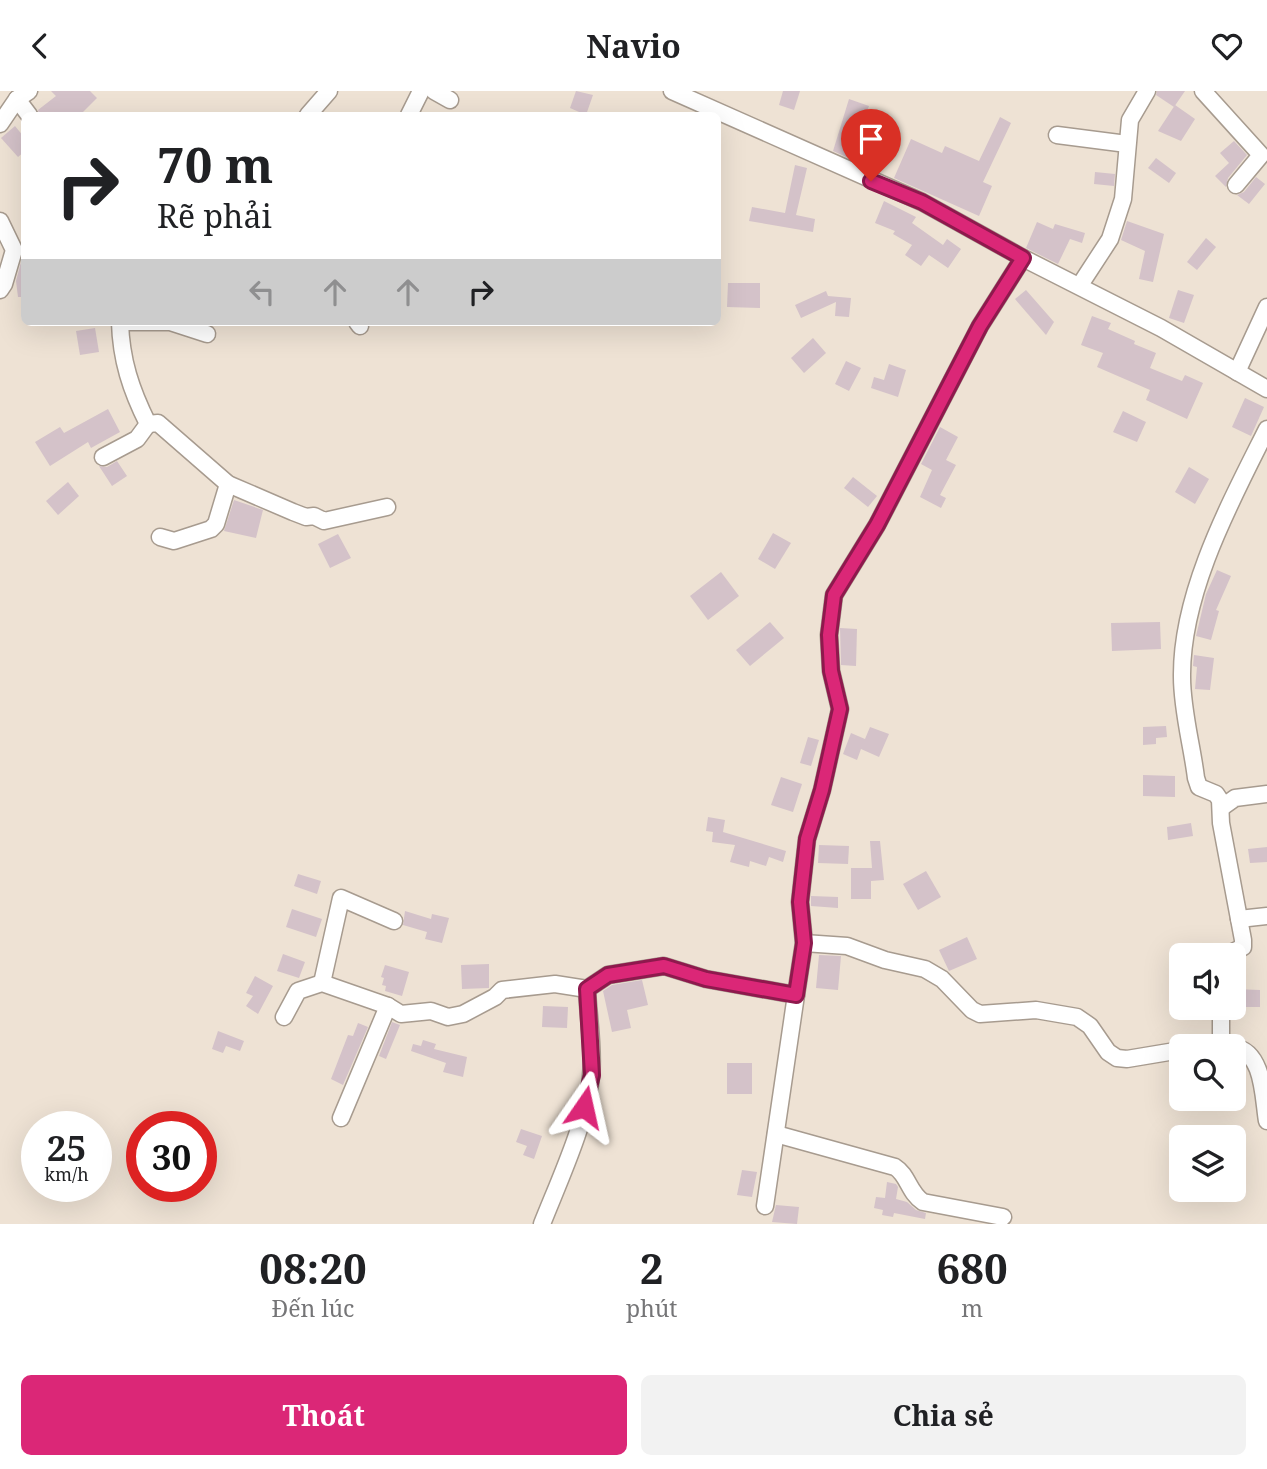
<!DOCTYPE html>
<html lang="vi">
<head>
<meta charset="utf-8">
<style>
	body { margin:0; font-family:"Noto Serif",serif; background:#f2f2f2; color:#202124; height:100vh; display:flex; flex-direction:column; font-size:26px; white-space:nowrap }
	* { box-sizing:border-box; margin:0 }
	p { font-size:23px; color:#757577 }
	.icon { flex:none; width:38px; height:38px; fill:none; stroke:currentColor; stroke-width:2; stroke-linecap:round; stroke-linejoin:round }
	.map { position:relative; height:1133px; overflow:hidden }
	.panel { display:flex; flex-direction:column; background:#fff; flex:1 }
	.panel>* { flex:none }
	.guide { position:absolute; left:21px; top:21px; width:700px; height:214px; border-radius:10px; box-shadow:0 7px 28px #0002; background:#fff; color:#202124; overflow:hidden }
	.buttons { position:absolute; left:1169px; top:852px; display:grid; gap:14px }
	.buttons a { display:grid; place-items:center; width:77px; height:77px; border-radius:10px; background:#fff; box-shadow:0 7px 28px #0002; font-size:35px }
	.speed { position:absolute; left:21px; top:1020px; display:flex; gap:14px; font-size:35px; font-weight:700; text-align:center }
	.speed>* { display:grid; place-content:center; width:91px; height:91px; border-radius:50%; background:#fff; box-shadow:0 7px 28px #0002; line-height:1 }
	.speed small { font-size:18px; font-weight:400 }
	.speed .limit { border:10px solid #d22; background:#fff; color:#111 }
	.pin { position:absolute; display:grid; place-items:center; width:60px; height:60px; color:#fff; margin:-72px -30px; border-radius:50% 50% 50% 0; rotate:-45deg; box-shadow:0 0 7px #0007 }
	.pin .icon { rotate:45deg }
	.me { position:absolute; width:77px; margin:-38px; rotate:11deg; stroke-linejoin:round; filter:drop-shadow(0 0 5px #0008) }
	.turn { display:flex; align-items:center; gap:24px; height:147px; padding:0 21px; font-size:32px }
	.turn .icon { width:91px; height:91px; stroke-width:2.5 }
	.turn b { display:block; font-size:49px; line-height:60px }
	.lanes { display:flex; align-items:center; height:66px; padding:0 21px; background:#0003; justify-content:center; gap:35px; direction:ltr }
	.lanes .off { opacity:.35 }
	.eta { display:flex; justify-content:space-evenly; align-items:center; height:119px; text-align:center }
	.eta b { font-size:42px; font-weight:700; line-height:49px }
	.action { display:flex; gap:14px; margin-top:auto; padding:14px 21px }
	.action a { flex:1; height:80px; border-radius:10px; background:#db2777; color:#fff; font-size:28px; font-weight:700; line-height:80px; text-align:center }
	.action a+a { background:#f2f2f2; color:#202124 }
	header { display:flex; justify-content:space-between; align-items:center; height:91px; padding:0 21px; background:#fff; font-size:32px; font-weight:700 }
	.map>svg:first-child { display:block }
</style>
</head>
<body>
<header><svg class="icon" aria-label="back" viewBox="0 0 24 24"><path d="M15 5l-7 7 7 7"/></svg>Navio<svg class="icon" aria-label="heart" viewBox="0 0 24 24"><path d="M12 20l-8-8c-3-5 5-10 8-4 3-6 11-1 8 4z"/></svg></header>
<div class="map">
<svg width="1267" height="1133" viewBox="0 0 1267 1133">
	<rect width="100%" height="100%" fill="#eee2d4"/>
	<!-- building -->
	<g fill="#d4c2c9">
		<polygon points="51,0 90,0 97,7 80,24 39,24 38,19 56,5"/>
		<polygon points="576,0 593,4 586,24 570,17"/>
		<polygon points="783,0 800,0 794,19 779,14"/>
		<polygon points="1157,0 1185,0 1174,16 1156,4"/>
		<polygon points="849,8 869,15 862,33 889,42 877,71 869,67 866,75 833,60"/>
		<polygon points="1175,14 1195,28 1181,50 1158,40"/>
		<polygon points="1000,26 1011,32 983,91 992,95 979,125 894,87 911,48 942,62 945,55 979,70"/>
		<polygon points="15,35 24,46 24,61 18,66 1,47"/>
		<polygon points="1234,50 1247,64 1228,87 1226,96 1215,85 1229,72 1220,62"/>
		<polygon points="1156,67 1176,82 1169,92 1148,77"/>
		<polygon points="795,74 807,77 796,124 815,128 813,141 749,130 752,116 785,122"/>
		<polygon points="1095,81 1115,83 1114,95 1094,93"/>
		<polygon points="1256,86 1265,93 1249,113 1237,104 1244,101"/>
		<polygon points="884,110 916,126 912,132 943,154 947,148 961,158 948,177 929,164 921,175 905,164 912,154 893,143 895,140 875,132"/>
		<polygon points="1127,130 1164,143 1153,191 1139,188 1145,160 1121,149"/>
		<polygon points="1037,131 1053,138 1055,133 1085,142 1082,152 1070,148 1058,173 1026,157"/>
		<polygon points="1206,147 1216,156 1197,179 1187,171"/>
		<polygon points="21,171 24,171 24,206 18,206 16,190"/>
		<polygon points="728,192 760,192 760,217 727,216"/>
		<polygon points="1026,199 1054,231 1046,244 1015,208"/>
		<polygon points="1178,199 1194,204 1184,232 1169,227"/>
		<polygon points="826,200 828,205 851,207 849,226 835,225 836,211 801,227 795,214"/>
		<polygon points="1092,225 1111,232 1108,238 1135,250 1134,253 1156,262 1150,277 1182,290 1185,284 1203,292 1187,328 1146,309 1150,299 1097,276 1103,262 1081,254"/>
		<polygon points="95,237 99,261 80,264 76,240"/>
		<polygon points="813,247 826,262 804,282 791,267"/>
		<polygon points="846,270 861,277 849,300 835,293"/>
		<polygon points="889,273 906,279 898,306 871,297 874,286 884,289"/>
		<polygon points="1245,307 1264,316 1251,345 1232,336"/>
		<polygon points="108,318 120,341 91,357 88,351 50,375 35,351 60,336 64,342"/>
		<polygon points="1123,320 1146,331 1137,351 1113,341"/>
		<polygon points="940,336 958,346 946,369 956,374 940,404 946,407 941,417 920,406 932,379 921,373"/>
		<polygon points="117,370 127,385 112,395 99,375 107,376"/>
		<polygon points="1189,376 1209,388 1195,413 1175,401"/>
		<polygon points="853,386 877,405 868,416 844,397"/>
		<polygon points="68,391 79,405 58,424 46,410"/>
		<polygon points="234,409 263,419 256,447 224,440"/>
		<polygon points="773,442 791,452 775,478 758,468"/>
		<polygon points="338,443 351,467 330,477 318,453"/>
		<polygon points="1217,479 1231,485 1216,519 1219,520 1211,549 1196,545 1206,503"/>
		<polygon points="721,481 739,505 708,529 690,505"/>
		<polygon points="770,531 784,547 750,575 736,559"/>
		<polygon points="1160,531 1161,558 1112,560 1111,532"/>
		<polygon points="840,537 857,538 856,575 841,574"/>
		<polygon points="1194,564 1214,567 1210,599 1195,598 1197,576 1193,575"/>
		<polygon points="1166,635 1167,646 1156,647 1156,653 1143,654 1143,636"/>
		<polygon points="870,636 889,643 879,666 861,658 857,669 843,663 851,642 865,648"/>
		<polygon points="808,646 819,649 811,675 800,672"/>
		<polygon points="1143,684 1175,685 1175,706 1143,705"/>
		<polygon points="781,686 802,693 793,721 771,714"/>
		<polygon points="708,726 725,729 723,741 786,760 783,771 769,766 766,775 750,770 749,776 730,771 735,754 712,751 713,741 706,740"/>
		<polygon points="1191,732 1193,745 1168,749 1167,736"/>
		<polygon points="870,750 880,750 884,789 871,790 871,808 851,808 851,777 872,777"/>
		<polygon points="819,754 849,755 848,773 818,772"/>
		<polygon points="1267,756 1267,771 1250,772 1248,758"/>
		<polygon points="926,780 941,806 918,819 903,793"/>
		<polygon points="298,783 321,790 317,803 294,795"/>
		<polygon points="811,805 838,806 838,817 811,815"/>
		<polygon points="292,818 322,828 316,846 286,836"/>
		<polygon points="405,820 431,828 432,823 449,827 442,852 425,848 427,841 403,834"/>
		<polygon points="967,846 977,868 949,880 939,859"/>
		<polygon points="283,863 305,871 299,887 277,880"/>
		<polygon points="819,864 841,865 838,899 816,897"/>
		<polygon points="489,873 489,897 462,898 461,874"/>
		<polygon points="385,874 409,881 402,905 385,900 386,895 382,894 384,887 381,886"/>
		<polygon points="255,885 273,895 258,923 246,915 253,905 246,902"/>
		<polygon points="642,889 648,914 627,919 631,937 612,941 603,900 612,894"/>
		<polygon points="1234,898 1260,899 1260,916 1234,916"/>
		<polygon points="543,915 568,916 567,937 542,936"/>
		<polygon points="392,931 400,934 386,968 379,965"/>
		<polygon points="358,932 368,936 343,994 331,988 348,944 353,945"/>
		<polygon points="218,940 244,950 240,960 226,955 223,962 212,958"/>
		<polygon points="423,949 436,953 434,958 467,966 463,986 443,981 446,972 411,960 413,953 421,955"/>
		<rect x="727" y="972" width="25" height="31"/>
		<polygon points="521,1038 542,1045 534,1068 523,1064 527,1055 516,1051"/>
		<polygon points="742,1079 757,1081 752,1106 737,1104"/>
		<polygon points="887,1091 896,1093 898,1096 896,1108 907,1111 916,1119 926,1122 925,1128 894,1122 893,1126 882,1124 883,1119 874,1117 876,1106 885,1107"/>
		<polygon points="776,1114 799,1116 797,1133 772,1131"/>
	</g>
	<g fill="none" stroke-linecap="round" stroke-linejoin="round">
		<!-- minor casing -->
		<g stroke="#a79b8f" stroke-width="19">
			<g id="minor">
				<polyline points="434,0 450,9"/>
				<polyline points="672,0 922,111 1023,167 1161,237 1267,298"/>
				<polyline points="1203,0 1261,64 1236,94"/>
				<polyline points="17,8 29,24"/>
				<polyline points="308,24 329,0"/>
				<polyline points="409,24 421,0"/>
				<polyline points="0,33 17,8 29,0"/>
				<polyline points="1057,44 1127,53"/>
				<polyline points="0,130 14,159 4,193 0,199"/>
				<polyline points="1080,194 1110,148 1123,108 1130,29 1147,0"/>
				<path d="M120 231C121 269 131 299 148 333L158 332 228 393 293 421 306 426 314 425 324 430 387 416"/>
				<polyline points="124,231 170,231 207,243"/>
				<polyline points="357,231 360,235"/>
				<polyline points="1237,281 1267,216"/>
				<polyline points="103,366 137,348 148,333"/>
				<polyline points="160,446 174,450 211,438 216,433 228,393"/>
				<polyline points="1221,717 1235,707 1267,703"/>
				<polyline points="1239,828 1267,825"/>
				<polyline points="804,852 847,855 885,869 925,878 942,888 972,919 980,923 1036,919 1077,926 1090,935 1108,961 1117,967 1127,968 1181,959"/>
				<path d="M1227 864 1243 856V849L1221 732 1220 709 1216 703 1199 696 1196 687C1192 654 1182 620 1182 586 1181 502 1230 412 1267 338"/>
				<polyline points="322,892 341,807 394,830"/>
				<polyline points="1221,917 1221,954"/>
				<polyline points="284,926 298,900 322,892 388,915 401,923 431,920 448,926 463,923 495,906 502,899 555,893 587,898 608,884 664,875 706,888 796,904 804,852 800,811 807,748 822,699 840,618 831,580 829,544 834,504 877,434 980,235 1023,167"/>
				<path d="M1234 956C1264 961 1263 1006 1267 1030"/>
				<polyline points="341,1027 388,915"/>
				<path d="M776 1043 895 1076C908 1084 909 1102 923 1111L1003 1126"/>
				<polyline points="765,1115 796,904"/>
				<path d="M542 1133C559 1090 587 1030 591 985 594 957 588 926 587 898"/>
			</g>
		</g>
		<!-- minor -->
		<use href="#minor" stroke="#fff" stroke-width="16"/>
	</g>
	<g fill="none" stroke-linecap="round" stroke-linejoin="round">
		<!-- route casing -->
		<g stroke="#8e194d" stroke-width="18">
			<polyline id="route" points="584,1016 592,984 587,898 608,884 664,875 706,888 796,904 804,852 800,811 807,748 822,699 840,618 831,580 829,544 834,504 877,434 980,235 1023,167 922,111 871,90"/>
		</g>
		<!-- route -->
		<use href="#route" stroke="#db2777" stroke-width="12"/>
	</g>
</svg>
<div class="buttons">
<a><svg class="icon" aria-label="sound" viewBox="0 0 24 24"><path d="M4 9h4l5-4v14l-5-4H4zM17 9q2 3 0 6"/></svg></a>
<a><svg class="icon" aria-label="search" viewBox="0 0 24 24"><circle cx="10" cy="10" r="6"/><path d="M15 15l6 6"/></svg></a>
<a><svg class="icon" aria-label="layers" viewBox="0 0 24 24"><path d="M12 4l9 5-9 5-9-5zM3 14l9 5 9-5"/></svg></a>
</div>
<div class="speed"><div>25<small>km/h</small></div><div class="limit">30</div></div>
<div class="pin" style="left:871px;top:90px;background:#d93025"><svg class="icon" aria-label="arrive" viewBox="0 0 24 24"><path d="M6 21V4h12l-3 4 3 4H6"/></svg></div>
<svg class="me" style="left:584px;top:1016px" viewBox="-20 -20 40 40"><path d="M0-17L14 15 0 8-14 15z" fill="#db2777" stroke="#fff" stroke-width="4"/></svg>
<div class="guide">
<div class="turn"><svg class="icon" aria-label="right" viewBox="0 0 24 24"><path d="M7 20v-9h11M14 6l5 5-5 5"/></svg><div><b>70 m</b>Rẽ phải</div></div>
<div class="lanes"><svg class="icon off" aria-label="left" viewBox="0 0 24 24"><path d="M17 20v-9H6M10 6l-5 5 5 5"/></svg><svg class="icon off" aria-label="ahead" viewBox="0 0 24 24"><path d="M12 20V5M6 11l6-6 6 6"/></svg><svg class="icon off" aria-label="ahead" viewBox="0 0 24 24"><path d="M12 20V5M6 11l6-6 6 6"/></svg><svg class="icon" aria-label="right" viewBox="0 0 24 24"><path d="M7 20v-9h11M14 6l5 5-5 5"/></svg></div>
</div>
</div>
<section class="panel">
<div class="eta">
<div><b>08:20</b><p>Đến lúc</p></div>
<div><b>2</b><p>phút</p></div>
<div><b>680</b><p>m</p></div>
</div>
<div class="action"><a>Thoát</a><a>Chia sẻ</a></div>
</section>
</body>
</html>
